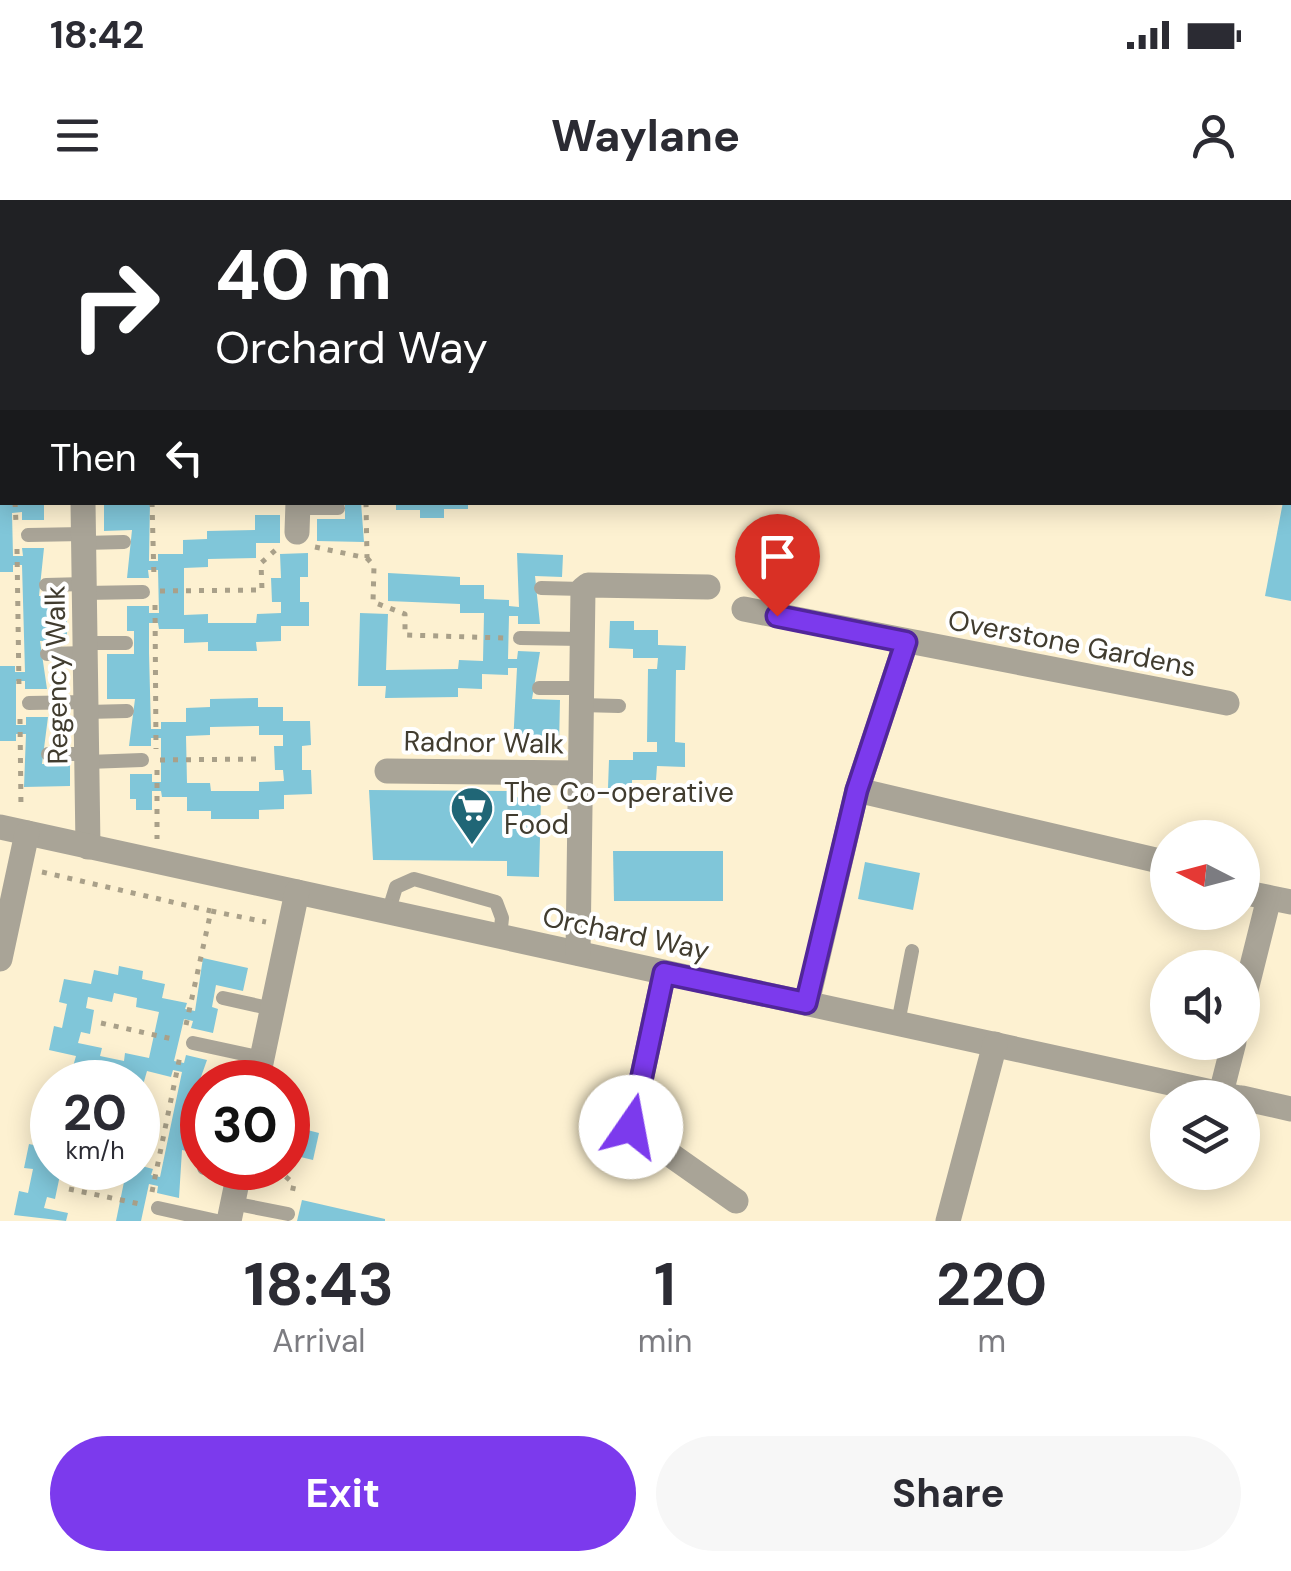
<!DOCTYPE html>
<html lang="en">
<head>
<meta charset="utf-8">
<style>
	body { margin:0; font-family:"DM Sans",sans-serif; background:#f7f7f7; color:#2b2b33; height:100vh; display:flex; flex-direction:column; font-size:38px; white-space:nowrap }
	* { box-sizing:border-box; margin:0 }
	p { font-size:32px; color:#7c7c81 }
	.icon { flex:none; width:55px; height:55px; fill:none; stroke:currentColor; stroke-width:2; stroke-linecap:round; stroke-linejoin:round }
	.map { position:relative; height:1021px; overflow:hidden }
	.side { display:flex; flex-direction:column; background:#fff; flex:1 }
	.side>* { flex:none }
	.banner { position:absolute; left:0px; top:0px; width:1292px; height:305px; box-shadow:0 5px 25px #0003; background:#202124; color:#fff; overflow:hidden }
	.needle { width:65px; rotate:276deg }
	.buttons { position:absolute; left:1150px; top:620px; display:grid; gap:20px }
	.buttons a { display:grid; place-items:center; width:110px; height:110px; border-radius:50%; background:#fff; box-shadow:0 5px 25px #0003; font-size:50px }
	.speed { position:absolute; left:30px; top:860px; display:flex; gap:20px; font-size:50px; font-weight:700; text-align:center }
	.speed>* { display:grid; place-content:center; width:130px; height:130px; border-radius:50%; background:#fff; box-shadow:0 5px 25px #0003; line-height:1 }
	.speed small { font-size:25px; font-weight:400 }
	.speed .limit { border:15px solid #d22; background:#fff; color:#111 }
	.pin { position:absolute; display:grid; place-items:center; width:85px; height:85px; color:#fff; margin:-102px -42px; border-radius:50% 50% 50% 0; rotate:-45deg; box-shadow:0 0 10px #0007 }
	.pin .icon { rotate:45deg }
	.me { position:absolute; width:110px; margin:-55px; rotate:12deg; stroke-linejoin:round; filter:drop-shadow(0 0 8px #0008) }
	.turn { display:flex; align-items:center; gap:35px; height:210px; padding:0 50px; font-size:45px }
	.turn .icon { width:130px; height:130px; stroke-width:2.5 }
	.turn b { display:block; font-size:70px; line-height:85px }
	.then { display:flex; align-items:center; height:95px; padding:0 50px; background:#0003; gap:20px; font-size:38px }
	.eta { display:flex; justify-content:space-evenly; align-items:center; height:170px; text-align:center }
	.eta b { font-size:60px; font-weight:700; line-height:70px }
	.button { display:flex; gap:20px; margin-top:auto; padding:20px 50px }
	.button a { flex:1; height:115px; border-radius:60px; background:#7c3aed; color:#fff; font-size:40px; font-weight:700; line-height:115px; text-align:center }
	.button a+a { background:#f7f7f7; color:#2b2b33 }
	.status { display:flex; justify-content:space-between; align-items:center; height:70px; padding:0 50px; background:#fff; direction:ltr }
	.status svg { height:28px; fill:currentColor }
	header { display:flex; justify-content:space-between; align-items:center; height:130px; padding:0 50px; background:#fff; font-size:45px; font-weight:700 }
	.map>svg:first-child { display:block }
</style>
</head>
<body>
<div class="status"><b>18:42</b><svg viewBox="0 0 49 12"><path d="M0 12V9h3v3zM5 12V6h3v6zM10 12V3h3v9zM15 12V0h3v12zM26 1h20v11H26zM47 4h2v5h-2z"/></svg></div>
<header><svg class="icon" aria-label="menu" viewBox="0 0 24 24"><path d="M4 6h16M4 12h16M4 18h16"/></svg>Waylane<svg class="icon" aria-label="person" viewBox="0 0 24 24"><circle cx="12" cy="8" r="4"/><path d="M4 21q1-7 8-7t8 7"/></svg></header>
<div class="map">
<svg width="1291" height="1021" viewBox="0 0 1291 1021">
	<rect width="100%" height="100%" fill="#fdf1d1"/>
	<!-- building -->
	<g fill="#80c6d9" fill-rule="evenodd">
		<polygon points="0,302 44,302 44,320 22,320 22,312 12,313 13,356 23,356 22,348 44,348 39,396 67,395 67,441 40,441 47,489 25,489 25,481 16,481 16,525 26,525 26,517 48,517 42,564 70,564 70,586 24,587 26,534 16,534 16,541 0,541 0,466 15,466 15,472 25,472 22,365 13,365 13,372 0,372"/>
		<path d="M104 302H150L149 361H158V354H183V340L207 339V331L255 330V315H280V343H256V358L208 359V367L184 368V415L208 414V423H256L257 414 281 413V402H272L271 378H281L280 354 308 353V377H300V402H309V426H281V441L256 442 257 451H208V442L184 443V429H159L158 423H149V453L151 529H161V522H186V508L210 507V499L258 498V507H283V521H310L311 545 302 546V570H311L312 594 284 595V609L259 610V619H211V611H187V597H162L161 591H152V610H136V599H130V574H152V582H161V538H151V546H129L135 499H107V454H134V431H127V406H149V413H159L158 370H148L149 378H127L132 330 104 331ZM259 526V535H283V546H274L275 570H283L284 581 259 582V591H211L210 583H187L186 536 210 535V527Z"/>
		<polygon points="345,302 361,302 364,342 317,341 317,319 345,319"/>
		<polygon points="396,302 468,302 468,309 444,309 444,318 420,318 420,310 396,310"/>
		<polygon points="1283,302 1291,302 1291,401 1265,396"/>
		<polygon points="517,353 563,355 562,377 535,376 540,424 518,424 518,416 509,416 508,459 517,459 518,451 540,452 532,499 560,500 559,545 513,544 517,468 508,468 508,475 482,474 482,489 458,488 458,497 385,498 386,486 358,486 360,413 388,414 386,470 458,469 459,460 483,461 484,413 460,413 460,404 388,401 388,373 460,377 460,385 484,385 484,399 509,400 509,406 519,407"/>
		<polygon points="610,421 634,421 634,430 658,430 658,445 686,446 685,470 676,470 675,542 685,543 685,567 657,566 656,580 632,580 632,588 608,588 609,560 633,560 633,552 657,552 657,542 647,542 648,469 657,469 658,458 633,458 633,449 609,448"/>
		<polygon points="369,590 509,591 509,597 541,598 539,677 507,676 507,661 373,660"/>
		<polygon points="613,651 723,651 723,701 614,701"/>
		<polygon points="865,662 920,673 913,710 858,699"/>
		<path d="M203 758 248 768 243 791 216 785 212 807 218 809 213 833 191 828 193 821 184 819 174 861 184 863 186 855 207 860 191 905 202 908V954L182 950 179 998 157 993 158 986 149 984 141 1021H116L125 977 101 972 102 968 138 965 153 969 151 975 160 977 182 872 173 870 171 877 147 871 143 885 120 880 95 882 96 875 72 870 76 856 49 850 54 826 62 828 67 804 59 802 64 779 91 784 94 770 118 775 119 766 143 771 142 779 165 784 162 798 187 803 185 809 195 811ZM114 793 137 798 136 807 159 812 149 858 125 853 124 861 100 856 102 848 78 843 81 832 90 834 94 810 86 808 88 797 112 802Z"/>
		<polygon points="288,925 319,933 313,960 288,954"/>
		<polygon points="29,944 52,949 52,973 60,975 55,999 47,997 44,1008 68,1013 66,1021 14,1015 19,991 28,993 33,969 24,968"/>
		<polygon points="302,1000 385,1019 385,1021 297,1021"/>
	</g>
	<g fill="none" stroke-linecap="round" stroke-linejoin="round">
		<!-- path -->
		<g stroke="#a9a089" stroke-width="5" stroke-dasharray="5 8" stroke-linecap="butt">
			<polyline points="367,0 367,2"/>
			<polyline points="12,2 12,0"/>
			<polyline points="0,167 2,167"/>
			<polyline points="15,302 16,323"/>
			<polyline points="152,302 154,379"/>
			<polyline points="315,347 367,358 366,302"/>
			<polyline points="17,349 19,488"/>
			<polyline points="367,358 374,366 373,402 405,414 405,435 505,438"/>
			<polyline points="160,391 262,390 261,363 279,347"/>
			<polyline points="155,405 156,549"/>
			<polyline points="20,519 21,608"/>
			<polyline points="160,560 262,559"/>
			<polyline points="157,570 157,639"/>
			<polyline points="42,672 211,711"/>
			<polyline points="101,823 177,840"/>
			<polyline points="186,825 211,711 266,722"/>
			<polyline points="276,968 294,984 291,998"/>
			<polyline points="69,989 140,1004"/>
			<polyline points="152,992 180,856"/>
		</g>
		<!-- lane -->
		<g stroke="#a9a497" stroke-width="14">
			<polyline points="298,308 338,308"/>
			<polyline points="28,335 84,334"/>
			<polyline points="84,343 124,342"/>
			<polyline points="46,385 85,384"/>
			<polyline points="541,388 583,389"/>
			<polyline points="85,393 143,392"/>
			<polyline points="520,438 582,439"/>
			<polyline points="86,443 126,443"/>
			<polyline points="47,454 86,453"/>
			<polyline points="539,488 582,488"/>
			<polyline points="29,503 87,502"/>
			<polyline points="581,505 619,506"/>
			<polyline points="87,512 127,511"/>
			<polyline points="48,554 88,554"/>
			<polyline points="88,562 142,560"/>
			<polyline points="388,713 396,687 414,679 496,702 502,718 500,737"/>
			<polyline points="223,798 273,809"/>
			<polyline points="898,823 912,751"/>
			<polyline points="193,843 262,858"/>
			<polyline points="204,968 238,975"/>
			<polyline points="232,1003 288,1014"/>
			<polyline points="158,1008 217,1021"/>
		</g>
		<!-- street -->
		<g stroke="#a9a497" stroke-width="25">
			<polyline points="79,2 79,0"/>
			<polyline points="301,2 301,0"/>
			<polyline points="83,302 88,647"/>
			<polyline points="297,332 298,302"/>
			<polyline points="744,409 1227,503"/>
			<polyline points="387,571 580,573"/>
			<polyline points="857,590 1168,663"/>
			<polyline points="0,627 1239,898"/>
			<polyline points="1242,692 1291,702"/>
			<polyline points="578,753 583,389 588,385 708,387"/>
			<polyline points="0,759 27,633"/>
			<polyline points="664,773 631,927 736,1001"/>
			<polyline points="807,803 857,590 906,442"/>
			<polyline points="1242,806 1269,698"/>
			<polyline points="257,882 297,692"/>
			<polyline points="1221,893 1234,842"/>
			<polyline points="1242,898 1291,909"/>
			<polyline points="229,1021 240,968"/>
			<polyline points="948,1021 995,844"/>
		</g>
	</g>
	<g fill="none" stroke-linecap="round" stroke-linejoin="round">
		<!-- route casing -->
		<g stroke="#51269a" stroke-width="25">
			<polyline id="route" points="631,927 664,773 806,803 857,590 906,442 777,416"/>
		</g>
		<!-- route -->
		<use href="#route" stroke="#7c3aed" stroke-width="18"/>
	</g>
	<!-- icons -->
	<defs>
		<g id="supermarket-pin" transform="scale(2.25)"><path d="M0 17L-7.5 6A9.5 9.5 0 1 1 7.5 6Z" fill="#206676" stroke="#fff"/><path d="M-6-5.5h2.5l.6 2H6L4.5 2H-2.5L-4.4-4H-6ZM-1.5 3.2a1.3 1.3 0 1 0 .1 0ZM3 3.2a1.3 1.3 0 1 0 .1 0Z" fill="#fff"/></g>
	</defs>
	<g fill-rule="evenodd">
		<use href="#supermarket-pin" x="472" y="608"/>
	</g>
	<g text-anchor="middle" stroke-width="8" stroke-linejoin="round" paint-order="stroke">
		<!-- street labels -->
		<g font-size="28" fill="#413c2f" stroke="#fff">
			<text transform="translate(1072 443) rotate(11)" y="10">Overstone Gardens</text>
			<text transform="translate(56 475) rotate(-91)" y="10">Regency Walk</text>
			<text transform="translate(484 542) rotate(1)" y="10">Radnor Walk</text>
			<text transform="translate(626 733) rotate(12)" y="10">Orchard Way</text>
		</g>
		<!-- poi labels -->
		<g font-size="28" fill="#413c2f" stroke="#fff" text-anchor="start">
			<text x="504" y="602">The Co-operative<tspan x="504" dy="32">Food</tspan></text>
		</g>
	</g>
</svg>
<div class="buttons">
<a><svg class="needle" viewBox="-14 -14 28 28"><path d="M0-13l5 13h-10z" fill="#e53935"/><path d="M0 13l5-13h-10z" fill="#7c7c81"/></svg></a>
<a><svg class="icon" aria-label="sound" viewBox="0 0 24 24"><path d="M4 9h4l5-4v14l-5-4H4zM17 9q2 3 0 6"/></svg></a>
<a><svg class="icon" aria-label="layers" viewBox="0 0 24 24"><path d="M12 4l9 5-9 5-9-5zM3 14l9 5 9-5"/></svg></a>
</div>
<div class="speed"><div>20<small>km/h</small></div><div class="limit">30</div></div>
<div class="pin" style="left:777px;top:416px;background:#d93025"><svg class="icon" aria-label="arrive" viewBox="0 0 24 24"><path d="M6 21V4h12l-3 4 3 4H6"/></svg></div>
<svg class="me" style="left:631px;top:927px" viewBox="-20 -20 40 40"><circle r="19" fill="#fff"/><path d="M0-13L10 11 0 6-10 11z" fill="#7c3aed"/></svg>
<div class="banner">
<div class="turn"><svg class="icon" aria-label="right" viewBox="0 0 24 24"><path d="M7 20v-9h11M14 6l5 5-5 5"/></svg><div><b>40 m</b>Orchard Way</div></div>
<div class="then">Then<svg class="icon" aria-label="left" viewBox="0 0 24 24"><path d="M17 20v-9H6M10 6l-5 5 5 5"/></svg></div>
</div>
</div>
<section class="side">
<div class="eta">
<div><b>18:43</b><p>Arrival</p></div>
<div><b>1</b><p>min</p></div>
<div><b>220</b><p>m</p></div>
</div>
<div class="button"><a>Exit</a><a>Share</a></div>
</section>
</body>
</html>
